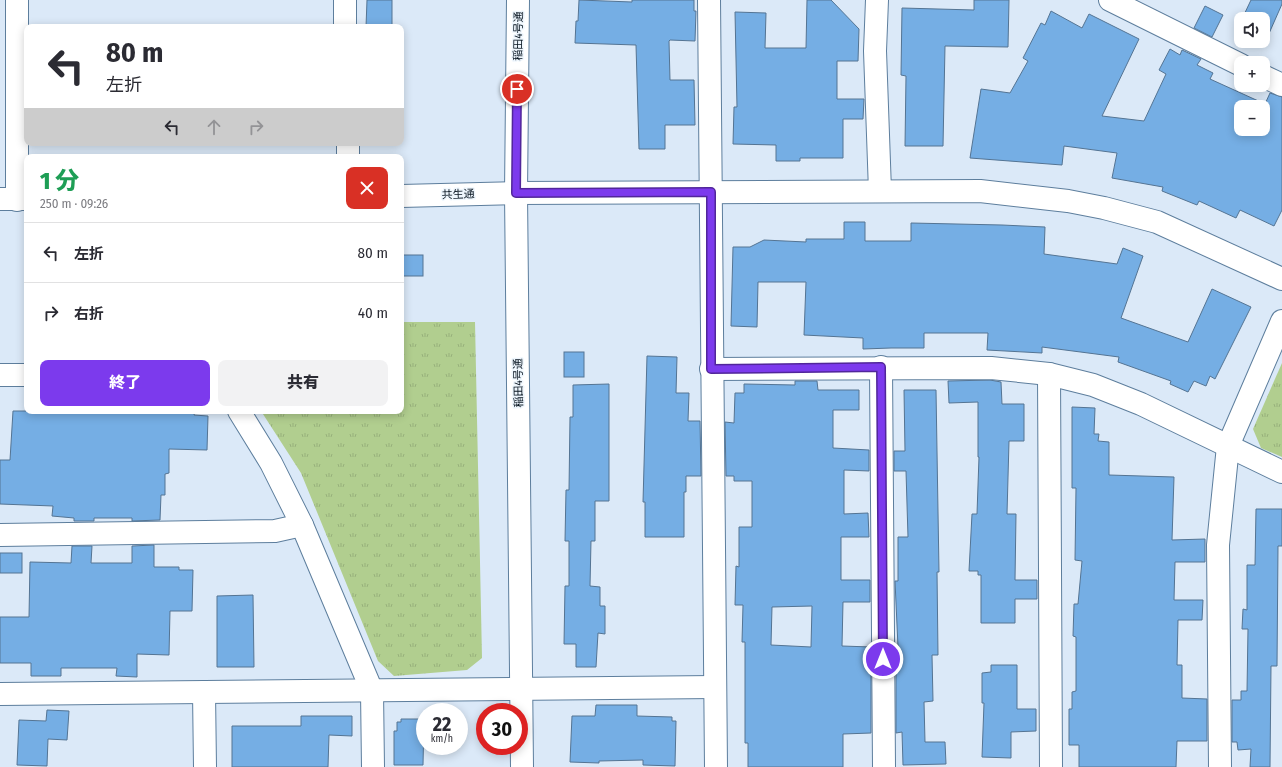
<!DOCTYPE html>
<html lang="ja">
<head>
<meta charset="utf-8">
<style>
	body { margin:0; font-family:"Fira Sans Condensed","Noto Sans JP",sans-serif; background:#f2f2f3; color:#2b2b33; height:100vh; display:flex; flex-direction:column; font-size:15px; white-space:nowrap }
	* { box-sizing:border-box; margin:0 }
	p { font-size:13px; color:#7c7c81 }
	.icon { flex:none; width:22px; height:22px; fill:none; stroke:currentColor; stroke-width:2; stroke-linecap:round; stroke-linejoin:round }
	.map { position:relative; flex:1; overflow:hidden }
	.sheet { position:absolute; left:24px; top:154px; width:380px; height:260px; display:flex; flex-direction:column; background:#fff; border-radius:8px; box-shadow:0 2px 10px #0003 }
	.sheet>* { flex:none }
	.banner { position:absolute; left:24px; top:24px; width:380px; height:122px; border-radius:8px; box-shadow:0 2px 10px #0003; background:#fff; color:#2b2b33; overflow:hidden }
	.fabs { position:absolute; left:1234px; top:12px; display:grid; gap:8px }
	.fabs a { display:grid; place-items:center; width:36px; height:36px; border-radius:8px; background:#fff; box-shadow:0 2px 10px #0003; font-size:20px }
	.speed { position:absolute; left:416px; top:703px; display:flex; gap:8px; font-size:20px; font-weight:700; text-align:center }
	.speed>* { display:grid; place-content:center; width:52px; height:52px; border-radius:50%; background:#fff; box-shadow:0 2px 10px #0003; line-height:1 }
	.speed small { font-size:10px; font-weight:400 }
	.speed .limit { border:6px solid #d22; background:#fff; color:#111 }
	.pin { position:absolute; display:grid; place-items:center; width:34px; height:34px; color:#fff; margin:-17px; border:2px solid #fff; border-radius:50%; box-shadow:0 1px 4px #0007 }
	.me { position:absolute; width:44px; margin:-22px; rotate:0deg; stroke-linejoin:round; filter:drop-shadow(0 0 3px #0008) }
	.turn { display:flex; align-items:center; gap:14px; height:84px; padding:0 16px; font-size:18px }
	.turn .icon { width:52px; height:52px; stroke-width:2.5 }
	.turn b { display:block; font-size:28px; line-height:34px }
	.lanes { display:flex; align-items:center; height:38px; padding:0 16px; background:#0003; justify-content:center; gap:20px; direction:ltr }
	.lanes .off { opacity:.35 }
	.round { display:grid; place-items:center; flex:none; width:42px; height:42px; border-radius:8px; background:#f2f2f3 }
	.head { display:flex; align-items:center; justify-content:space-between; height:68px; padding:0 16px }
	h1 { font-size:24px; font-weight:800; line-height:30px; color:#1e9e55 }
	.primary-button { display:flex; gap:8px; margin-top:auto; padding:8px 16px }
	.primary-button a { flex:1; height:46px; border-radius:8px; background:#7c3aed; color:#fff; font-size:16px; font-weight:800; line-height:46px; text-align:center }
	.primary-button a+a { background:#f2f2f3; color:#2b2b33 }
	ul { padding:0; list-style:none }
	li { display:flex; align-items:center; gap:12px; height:60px; padding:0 16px; border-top:1px solid #e1e1e2 }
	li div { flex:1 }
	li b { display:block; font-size:15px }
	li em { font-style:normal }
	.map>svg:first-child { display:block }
</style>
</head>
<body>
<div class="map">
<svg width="1282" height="767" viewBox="0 0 1282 767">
	<defs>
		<pattern id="grass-tufts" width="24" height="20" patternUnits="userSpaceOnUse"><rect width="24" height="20" fill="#b1ce8f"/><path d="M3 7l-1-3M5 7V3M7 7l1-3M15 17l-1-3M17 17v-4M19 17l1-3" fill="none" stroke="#97b07b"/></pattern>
	</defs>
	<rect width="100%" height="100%" fill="#dbe9f8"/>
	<!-- grass -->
	<g fill="url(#grass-tufts)">
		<polygon points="401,322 475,322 482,658 467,670 394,676 378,661 301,473 261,411 401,411"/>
		<polygon points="1282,363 1282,457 1261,448 1253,429"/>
	</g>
	<!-- building -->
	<g fill="#75aee4" stroke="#547493" fill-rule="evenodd">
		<polygon points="367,0 392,0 392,27 366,27"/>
		<polygon points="579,0 632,2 632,0 694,0 694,11 696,11 695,41 670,40 669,41 670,80 694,80 695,125 665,125 665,149 639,149 636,45 575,43 576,21 578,21"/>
		<polygon points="807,0 831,0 859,29 858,61 837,61 837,99 864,99 863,119 843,119 843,158 800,158 800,161 776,161 776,145 733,144 734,107 737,107 735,12 766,13 765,48 806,48"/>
		<polygon points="974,0 1009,0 1008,47 945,46 943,146 905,146 906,76 901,75 902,8 974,10"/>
		<polygon points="1251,0 1282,0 1282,4 1267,38 1263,36 1263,19 1242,19"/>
		<polygon points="1205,6 1223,15 1212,37 1194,28"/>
		<path d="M1051 11 1082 28 1089 14 1139 39 1102 116 1144 121 1166 74 1159 70 1170 49 1180 55 1182 50 1201 59 1197 65 1213 73 1210 79 1265 104 1270 93 1282 97V210L1274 226 1240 210 1236 218 1199 201 1197 205 1162 191 1163 187 1112 178 1117 153 1064 146 1062 165 970 158 981 89 1010 93 1028 61 1023 58 1041 23 1045 25ZM1241 107H1263V129H1241Z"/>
		<polygon points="844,222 865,222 865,241 911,241 911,223 1002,225 1045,227 1044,254 1117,264 1123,248 1143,256 1121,318 1188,342 1212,289 1251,307 1215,379 1210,376 1206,386 1194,381 1188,392 1170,384 1171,381 1118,362 1119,357 1042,347 1042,353 987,350 988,333 924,333 924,348 891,348 863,349 863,338 804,335 806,282 758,282 757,327 731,326 733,247 750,247 764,240 806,242 806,239 844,239"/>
		<rect x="401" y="255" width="22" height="21"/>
		<rect x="564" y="352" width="20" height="25"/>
		<polygon points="647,356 677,357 676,393 689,393 688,421 700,421 701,476 686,476 686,492 684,492 684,537 645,537 645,502 643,502"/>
		<polygon points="990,380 1001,382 1002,404 1024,404 1024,441 1009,441 1007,514 1016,514 1015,580 1037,580 1037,599 1015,599 1015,623 981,623 981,575 978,575 978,571 969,571 972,514 977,514 979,457 978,457 978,402 949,403 948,381"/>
		<path d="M795 381H817L818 390H859V410H833V448L869 450V471L844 470V514L868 513 869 537H841V580H870V602H843L842 646 871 647V733L843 734V767H748V743H745V642H742L743 605H735L736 566 739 567V527H752V481H734V476H726L725 422 734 423 735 393H744V384L795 385ZM812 606 811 647 771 645 772 607Z"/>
		<polygon points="609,384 609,501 595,501 595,541 591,541 590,586 600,587 600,606 605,606 605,634 598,633 596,667 576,667 576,644 564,644 565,586 569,586 569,541 565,541 566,490 569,490 570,417 573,417 573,385"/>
		<polygon points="904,390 936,390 939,572 937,572 938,655 932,655 933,701 924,702 925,742 945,742 946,764 903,765 902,732 896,733 896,647 898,647 895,581 898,581 898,537 908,537 906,471 894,471 894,451 905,451"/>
		<polygon points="1072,407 1095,408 1094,434 1099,434 1098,441 1109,442 1109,475 1174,477 1172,540 1205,539 1205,562 1175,562 1174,600 1203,600 1202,620 1178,620 1177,665 1182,665 1182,698 1207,699 1207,741 1177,741 1176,767 1079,767 1079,745 1069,745 1069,709 1072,709 1072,692 1076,691 1076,637 1073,636 1074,604 1078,604 1082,561 1075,560 1076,488 1072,488"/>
		<polygon points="13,411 195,411 194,415 208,416 207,450 169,449 169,473 165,474 165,495 161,495 160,520 132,521 132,518 94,518 94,521 74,521 74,518 52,516 53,506 0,504 0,460 10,460"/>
		<polygon points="1256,509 1282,509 1282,546 1278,546 1277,666 1271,666 1270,767 1250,767 1251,749 1238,750 1237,742 1232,742 1232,700 1241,700 1241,691 1247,691 1248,629 1242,629 1243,609 1247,610 1247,565 1255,565"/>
		<polygon points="154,545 154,567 179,567 179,570 193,570 192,611 170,611 169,655 137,654 137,677 116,676 117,668 61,668 61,676 31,676 31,663 0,663 0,617 29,617 30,562 71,563 72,546 92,546 91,563 132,563 132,546"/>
		<rect x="0" y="553" width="22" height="20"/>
		<polygon points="253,595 254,667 217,667 217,596"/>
		<polygon points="991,665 1017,665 1017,709 1036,709 1036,731 1011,732 1011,758 982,757 984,703 982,703 982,673 991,672"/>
		<polygon points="596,705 637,705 637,716 672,717 672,721 676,721 675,766 643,765 643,760 599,761 599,763 570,762 572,716 595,716"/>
		<polygon points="47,710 69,711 67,740 48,739 47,766 17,765 19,720 46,721"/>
		<polygon points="301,716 352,716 352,736 329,735 328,767 232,767 232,726 301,726"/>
		<polygon points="401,719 424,719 423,765 394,765 394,731 397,731 397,722 401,722"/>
	</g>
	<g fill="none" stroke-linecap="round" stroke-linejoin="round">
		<!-- minor casing -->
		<g stroke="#5d7e9d" stroke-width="24">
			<g id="minor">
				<polyline points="17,0 17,200"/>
				<polyline points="345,0 345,27"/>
				<polyline points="709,0 716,767"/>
				<polyline points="877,0 875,51 880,191"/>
				<polyline points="1110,0 1241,65"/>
				<polyline points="1263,76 1282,85"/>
				<polyline points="348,143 348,157"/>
				<polyline points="516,193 980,191 1068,201 1104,208 1157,222 1282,279"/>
				<polyline points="881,367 884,767"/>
				<polyline points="711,369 991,368 1049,374 1093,385 1141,404 1282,472"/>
				<polyline points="1049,374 1051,767"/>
				<polyline points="0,375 27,375"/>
				<polyline points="239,411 271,463 302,525 372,691 373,767"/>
				<polyline points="0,535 275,531 302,525"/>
				<polyline points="204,692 205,767"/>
				<polyline points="0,694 715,687"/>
				<polyline points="1220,767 1218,545 1228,446 1282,321"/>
			</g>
		</g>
		<!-- tertiary casing -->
		<g stroke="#5d7e9d" stroke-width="24">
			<g id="tertiary">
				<polyline points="518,0 516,193 522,767"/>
				<polyline points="401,196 516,193"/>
				<polyline points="0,199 27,199"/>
			</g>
		</g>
		<!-- minor -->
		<use href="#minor" stroke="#fff" stroke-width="22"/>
		<!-- tertiary -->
		<use href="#tertiary" stroke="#fff" stroke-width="22"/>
	</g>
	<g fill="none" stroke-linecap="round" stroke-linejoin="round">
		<!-- route casing -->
		<g stroke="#51269a" stroke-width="10">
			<polyline id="route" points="517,89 516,193 711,192 711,369 881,367 883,659"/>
		</g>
		<!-- route -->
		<use href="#route" stroke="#7c3aed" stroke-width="7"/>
	</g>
	<g text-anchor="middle" stroke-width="3" stroke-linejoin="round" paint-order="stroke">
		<!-- street labels -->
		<g font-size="11" fill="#06131f" stroke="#eef6fd">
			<text transform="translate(518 36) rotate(-89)" y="4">稲田4号通</text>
			<text transform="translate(458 194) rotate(-2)" y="4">共生通</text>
			<text transform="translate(518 383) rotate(-91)" y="4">稲田4号通</text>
		</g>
	</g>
</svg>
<div class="fabs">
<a><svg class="icon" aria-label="sound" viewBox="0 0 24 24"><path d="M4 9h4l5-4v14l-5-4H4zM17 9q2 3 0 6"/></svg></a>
<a>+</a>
<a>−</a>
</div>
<div class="speed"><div>22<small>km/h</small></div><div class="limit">30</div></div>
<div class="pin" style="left:517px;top:89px;background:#d93025"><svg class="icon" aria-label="arrive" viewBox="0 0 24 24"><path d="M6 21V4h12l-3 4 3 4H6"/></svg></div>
<svg class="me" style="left:883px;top:659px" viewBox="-20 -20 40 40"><circle r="17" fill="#7c3aed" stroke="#fff" stroke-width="3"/><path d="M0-11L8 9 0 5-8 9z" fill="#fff"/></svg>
<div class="banner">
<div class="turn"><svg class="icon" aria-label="left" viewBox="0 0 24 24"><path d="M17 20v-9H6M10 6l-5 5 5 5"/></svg><div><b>80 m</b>左折</div></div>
<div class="lanes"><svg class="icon" aria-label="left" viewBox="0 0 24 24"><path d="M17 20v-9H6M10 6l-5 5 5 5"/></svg><svg class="icon off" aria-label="ahead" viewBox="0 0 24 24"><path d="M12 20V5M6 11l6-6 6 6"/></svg><svg class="icon off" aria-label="right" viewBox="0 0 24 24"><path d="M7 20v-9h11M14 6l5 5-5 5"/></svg></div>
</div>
<section class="sheet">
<div class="head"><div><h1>1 分</h1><p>250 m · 09:26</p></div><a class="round" style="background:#d93025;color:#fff"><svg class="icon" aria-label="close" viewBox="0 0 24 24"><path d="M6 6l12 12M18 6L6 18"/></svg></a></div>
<ul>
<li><svg class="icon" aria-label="left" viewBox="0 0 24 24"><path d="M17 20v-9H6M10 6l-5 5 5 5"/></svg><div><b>左折</b></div><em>80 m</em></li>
<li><svg class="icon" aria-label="right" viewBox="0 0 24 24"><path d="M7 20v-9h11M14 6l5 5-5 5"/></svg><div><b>右折</b></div><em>40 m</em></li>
</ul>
<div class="primary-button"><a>終了</a><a>共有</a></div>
</section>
</div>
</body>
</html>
